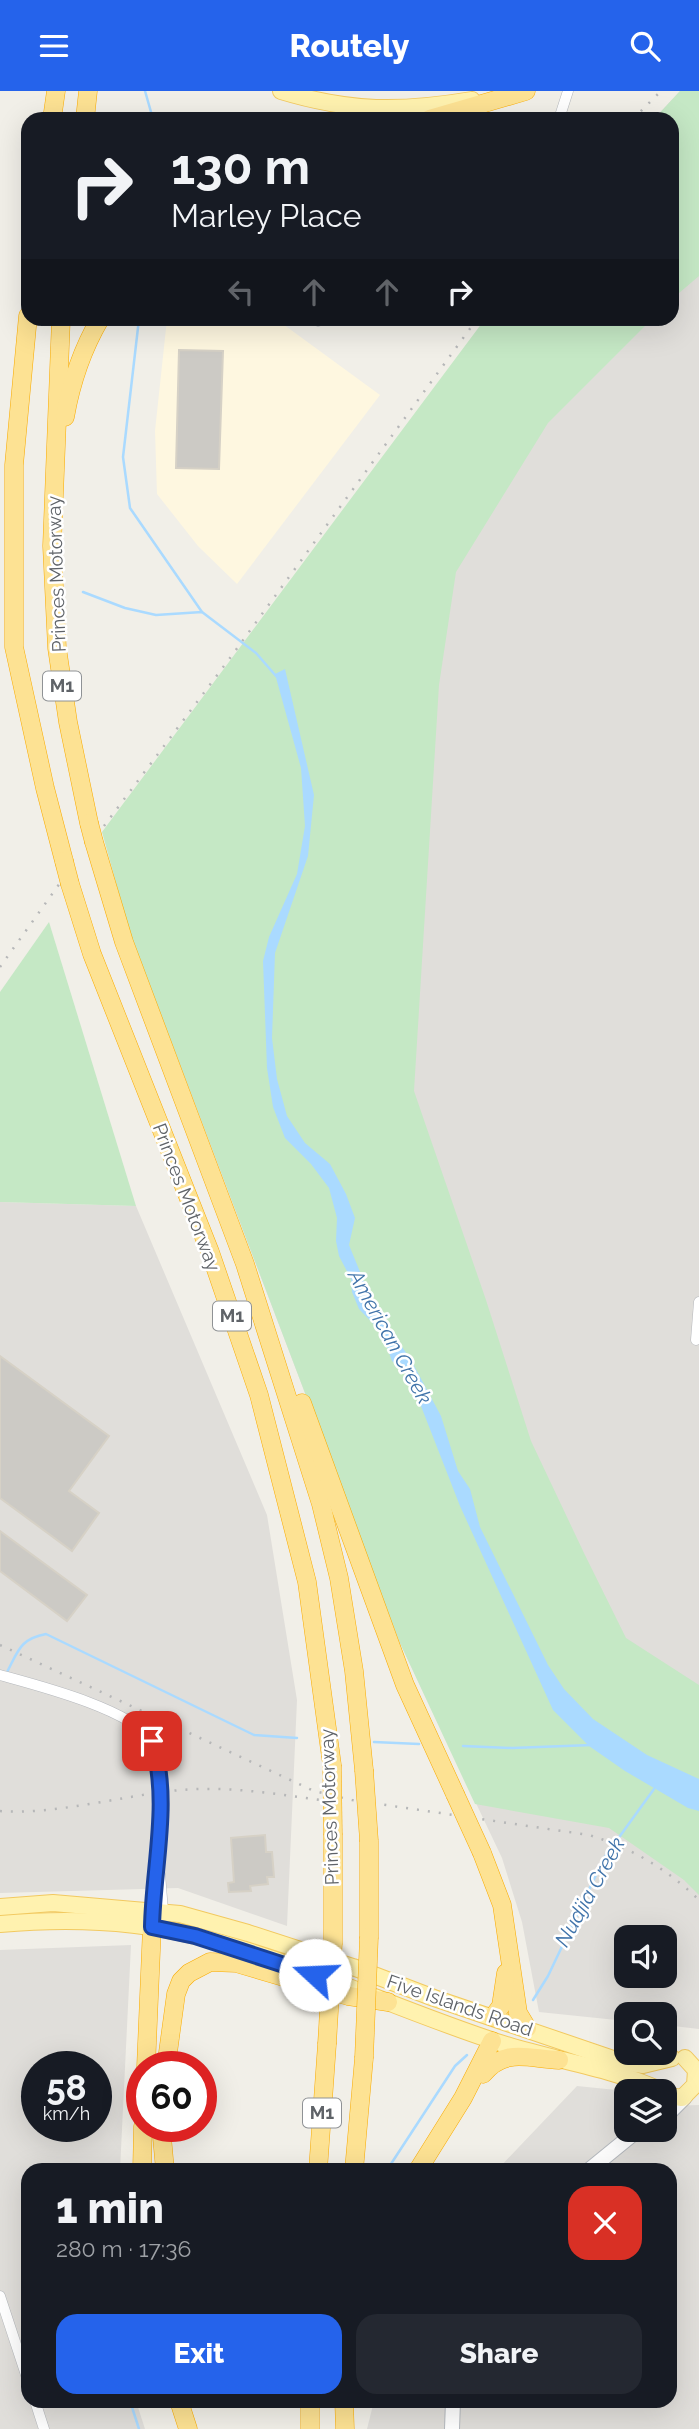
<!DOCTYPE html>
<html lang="en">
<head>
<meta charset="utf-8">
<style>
	body { margin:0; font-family:Raleway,sans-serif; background:#242831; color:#f1f3f6; height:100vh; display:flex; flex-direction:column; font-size:26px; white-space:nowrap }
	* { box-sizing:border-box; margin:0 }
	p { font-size:23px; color:#9ea1a6 }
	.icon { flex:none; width:38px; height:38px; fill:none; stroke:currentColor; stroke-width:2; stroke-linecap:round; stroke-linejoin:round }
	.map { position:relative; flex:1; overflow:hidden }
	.details { position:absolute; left:21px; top:2072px; width:656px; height:245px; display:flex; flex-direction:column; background:#171b24; border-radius:21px; box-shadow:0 7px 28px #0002 }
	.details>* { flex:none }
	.hud { position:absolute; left:21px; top:21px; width:658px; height:214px; border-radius:21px; box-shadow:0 7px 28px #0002; background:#171b24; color:#f1f3f6; overflow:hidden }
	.controls { position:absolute; left:614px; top:1834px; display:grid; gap:14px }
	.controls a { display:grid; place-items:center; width:63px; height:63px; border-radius:14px; background:#171b24; box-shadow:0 7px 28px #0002; font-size:35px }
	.speed { position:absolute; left:21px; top:1960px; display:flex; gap:14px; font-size:35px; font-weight:700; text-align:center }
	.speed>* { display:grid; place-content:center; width:91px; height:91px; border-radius:50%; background:#171b24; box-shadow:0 7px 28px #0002; line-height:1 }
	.speed small { font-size:18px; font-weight:400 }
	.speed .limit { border:10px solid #d22; background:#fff; color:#111 }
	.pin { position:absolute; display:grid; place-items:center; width:60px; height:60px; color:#fff; margin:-30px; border-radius:14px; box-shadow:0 4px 10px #0006 }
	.me { position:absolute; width:77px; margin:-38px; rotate:290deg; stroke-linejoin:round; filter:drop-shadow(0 0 5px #0008) }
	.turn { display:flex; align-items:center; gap:24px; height:147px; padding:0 35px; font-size:32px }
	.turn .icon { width:91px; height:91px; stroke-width:2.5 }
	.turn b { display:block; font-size:49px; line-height:60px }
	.lanes { display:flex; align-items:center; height:66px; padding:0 35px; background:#0003; justify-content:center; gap:35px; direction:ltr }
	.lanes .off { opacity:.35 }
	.round { display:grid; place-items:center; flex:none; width:74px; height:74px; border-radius:21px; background:#242831 }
	.overview { display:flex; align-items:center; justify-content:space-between; height:119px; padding:0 35px }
	h1 { font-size:42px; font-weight:800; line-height:52px }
	.cta { display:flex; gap:14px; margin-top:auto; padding:14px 35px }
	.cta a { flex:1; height:80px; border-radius:21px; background:#2563eb; color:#fff; font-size:28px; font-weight:800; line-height:80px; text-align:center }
	.cta a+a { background:#242831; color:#f1f3f6 }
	header { display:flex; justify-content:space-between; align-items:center; height:91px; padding:0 35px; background:#2563eb; color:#fff; font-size:32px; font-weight:800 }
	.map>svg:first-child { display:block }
</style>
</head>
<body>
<header><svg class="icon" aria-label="menu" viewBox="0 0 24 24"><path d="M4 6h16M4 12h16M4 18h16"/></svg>Routely<svg class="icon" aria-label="search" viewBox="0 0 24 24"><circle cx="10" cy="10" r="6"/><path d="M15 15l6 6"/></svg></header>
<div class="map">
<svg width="699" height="2338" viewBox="0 0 699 2338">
	<rect width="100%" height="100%" fill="#f1efe8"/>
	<!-- commercial -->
	<polygon fill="#fef7e0" points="167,228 276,228 380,304 237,493 198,455 157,403 155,340"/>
	<!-- industrial -->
	<g fill="#e0deda" fill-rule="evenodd">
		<path d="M680 0H699V1938L665 1934V1923H626V1930L539 1921 522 1831 502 1767 400 1552 129 839 486 228H672V28H654ZM626 1846H665V1885H626Z"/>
		<polygon points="0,1111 136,1115 267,1424 297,1609 287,1835 178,1797 0,1802"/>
		<path d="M131 1854 120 2079H28V2310H136L145 2338H0V1859ZM37 1976H96V2035H37Z"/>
		<polygon points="577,1995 626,2000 626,2039 665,2039 665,2015 699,2014 699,2338 367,2338 374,2310 670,2310 670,2079 497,2079"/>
	</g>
	<!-- green -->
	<g fill="#c5e8c5">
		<polygon points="680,0 699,0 699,185 672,208 672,28 654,28"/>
		<polygon points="485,228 652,228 548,332 456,481 439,594 414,1000 486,1209 531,1350 584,1462 626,1547 699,1594 699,1804 684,1789 609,1737 475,1713 400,1552 129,839 102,741"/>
		<polygon points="49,831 136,1115 0,1111 0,901"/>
	</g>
	<!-- water -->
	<polygon fill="#aadaff" points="285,578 314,704 308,765 275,862 272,947 277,988 287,1025 305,1052 330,1073 346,1103 355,1127 349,1154 374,1215 411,1269 441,1325 458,1380 470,1398 480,1436 548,1574 564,1598 593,1628 647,1664 699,1688 699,1720 688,1717 625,1680 589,1655 553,1619 460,1415 419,1310 412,1301 406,1283 392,1270 382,1242 359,1218 352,1201 351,1188 339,1165 336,1150 337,1127 329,1097 311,1073 285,1047 273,1016 267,977 263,870 269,846 297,783 305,735 301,677 275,583"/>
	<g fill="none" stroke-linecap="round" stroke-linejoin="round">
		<!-- stream -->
		<g stroke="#aadaff" stroke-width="2.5">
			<polyline points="145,0 153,28"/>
			<polyline points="139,228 123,366 130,417 202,521"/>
			<polyline points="83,501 125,517 156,524 202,521 256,562 276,585"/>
			<path d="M6 1583C18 1561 19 1548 46 1543L254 1644 297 1647"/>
			<polyline points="374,1651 419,1653"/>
			<polyline points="463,1655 512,1657 592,1654"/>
			<polyline points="533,1909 548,1885 604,1767 654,1698"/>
			<polyline points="387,2079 455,1975 467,1964"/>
			<polyline points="130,2310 139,2338"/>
		</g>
	</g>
	<!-- building -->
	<g fill="#cccac5" stroke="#d6d1c6" stroke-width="2">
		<polygon points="179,259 223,260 219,378 176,377"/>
		<polygon points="0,1265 109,1345 69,1400 99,1422 72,1460 0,1407"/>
		<polygon points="0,1440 87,1504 67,1530 0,1480"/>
		<polygon points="265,1744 266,1761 272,1761 274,1786 267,1786 268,1793 250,1795 251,1800 229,1801 228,1792 234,1791 231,1747"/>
	</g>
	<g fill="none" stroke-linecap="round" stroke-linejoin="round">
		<!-- minor casing -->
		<g stroke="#b5b8bc" stroke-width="11">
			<g id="minor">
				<polyline points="559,28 568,0"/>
				<polyline points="310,228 318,230 324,228"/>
				<polyline points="696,1249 699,1211"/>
				<path d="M0 1584C36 1594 131 1618 151 1649 169 1675 156 1785 152 1819"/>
				<polyline points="160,1783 163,1820"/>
				<polyline points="0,2205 28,2290"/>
				<polyline points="35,2310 44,2338"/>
			</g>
		</g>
		<!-- secondary casing -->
		<g stroke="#b6babf" stroke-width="16">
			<g id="secondary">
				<polyline points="665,2026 685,2006"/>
				<polyline points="589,2079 638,2039"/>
				<polyline points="452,2338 453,2310"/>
			</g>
		</g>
		<!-- primary casing -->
		<g stroke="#f2c960" stroke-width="18">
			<g id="primary">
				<path d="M281 0C350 21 401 21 472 9"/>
				<polyline points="0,1816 53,1812 180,1823 248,1842 353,1876 434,1907 622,1971 643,1974 672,1967"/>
				<path d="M0 1833C65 1827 132 1829 196 1845 299 1871 396 1918 497 1951 551 1969 608 1976 660 1999"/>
				<polyline points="665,2004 682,2007 695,1994 696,1979 685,1967"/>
			</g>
		</g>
		<!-- motorway casing -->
		<g stroke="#f9ab00" stroke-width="19">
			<g id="motorway">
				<polyline points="52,28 56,0"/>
				<polyline points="85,28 88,0"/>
				<polyline points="430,28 526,0"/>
				<polyline points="28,225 14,374 14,556 45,697 64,770"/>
				<polyline points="61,228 52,455 57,557 68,631 89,732"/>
				<path d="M65 326C71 292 83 257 100 228"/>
				<polyline points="94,751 124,851 245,1173 321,1413 339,1487 354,1580 364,1679"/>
				<polyline points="70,793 92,863 210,1161 259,1304 307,1491 332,1674"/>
				<polyline points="302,1312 405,1594 455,1703"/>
				<polyline points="333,1744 333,1852"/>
				<polyline points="482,1762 502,1814 518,1922 527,1937"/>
				<polyline points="369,1846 369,1750"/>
				<polyline points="493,1926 501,1915 506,1882"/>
				<polyline points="146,1976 152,1836"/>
				<polyline points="166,1976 176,1903 181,1890 189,1882 210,1871 236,1872 348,1905 388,1911"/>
				<path d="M483 1983C505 1956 529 1968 559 1969"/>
				<polyline points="161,2035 165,2079"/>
				<polyline points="142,2079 143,2035"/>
				<polyline points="318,2079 327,1953"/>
				<polyline points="354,2079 364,1967"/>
				<polyline points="418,2079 463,2007 492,1950"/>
				<polyline points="179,2310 188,2338"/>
				<polyline points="344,2310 345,2338"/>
				<polyline points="310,2338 310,2310"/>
			</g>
		</g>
		<!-- minor -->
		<use href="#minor" stroke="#fff" stroke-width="10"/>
		<!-- secondary -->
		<use href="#secondary" stroke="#fff" stroke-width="14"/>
		<!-- primary -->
		<use href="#primary" stroke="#fff2af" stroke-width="16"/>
		<!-- motorway -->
		<use href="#motorway" stroke="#fde293" stroke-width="18"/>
		<!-- rail -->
		<g stroke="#b6b7b8" stroke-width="2.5" stroke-dasharray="2 9" stroke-linecap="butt">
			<polyline points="633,28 661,0"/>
			<polyline points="104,735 230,567 477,228"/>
			<polyline points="0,876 60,792"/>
			<path d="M0 1554 314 1700 352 1709 589 1744C632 1757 667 1778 699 1809"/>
			<path d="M0 1720C52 1724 118 1706 171 1700 221 1694 270 1702 320 1709"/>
		</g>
		<!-- motorway-bridge casing -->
		<g stroke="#f9ab00" stroke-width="19" stroke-linecap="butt">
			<g id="motorway-bridge">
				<polyline points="89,732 94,751"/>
				<polyline points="64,770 70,793"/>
				<polyline points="332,1674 333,1744"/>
				<polyline points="364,1679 369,1750"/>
				<polyline points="455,1703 482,1762"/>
				<polyline points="327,1953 333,1852"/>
				<polyline points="364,1967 369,1846"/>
			</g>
		</g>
		<!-- motorway-bridge -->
		<use href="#motorway-bridge" stroke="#fde293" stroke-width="18"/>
	</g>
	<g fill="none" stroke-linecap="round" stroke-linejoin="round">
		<!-- route casing -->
		<g stroke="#184099" stroke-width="18">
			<path id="route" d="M152 1650C171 1709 153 1776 152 1836L195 1845 315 1884"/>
		</g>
		<!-- route -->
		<use href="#route" stroke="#2563eb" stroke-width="12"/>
	</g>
	<g text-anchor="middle" stroke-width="5" stroke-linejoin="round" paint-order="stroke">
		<!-- shield labels -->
		<g fill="#fff" stroke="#8f9295" stroke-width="2">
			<rect x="43" y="580.5" width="38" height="29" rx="5"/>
			<rect x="213" y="1210.5" width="38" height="29" rx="5"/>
			<rect x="303" y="2007.5" width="38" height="29" rx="5"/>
		</g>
		<g font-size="18" font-weight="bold" fill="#5f6368">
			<text x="62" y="601">M1</text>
			<text x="232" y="1231">M1</text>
			<text x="322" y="2028">M1</text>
		</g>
		<!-- street labels -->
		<g font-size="19" fill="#5f6368" stroke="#fff">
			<text transform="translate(56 483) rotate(-92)" y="7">Princes Motorway</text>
			<text transform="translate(187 1106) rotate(69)" y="7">Princes Motorway</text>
			<text transform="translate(329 1716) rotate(-92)" y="7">Princes Motorway</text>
			<text transform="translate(460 1914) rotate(19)" y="7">Five Islands Road</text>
		</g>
		<!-- water labels -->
		<g font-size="21" font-style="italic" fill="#4174aa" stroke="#fff">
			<text transform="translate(390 1246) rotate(61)" y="7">American Creek</text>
			<text transform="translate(590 1801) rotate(-61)" y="7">Nudjia Creek</text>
		</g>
	</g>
</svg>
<div class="controls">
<a><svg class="icon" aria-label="sound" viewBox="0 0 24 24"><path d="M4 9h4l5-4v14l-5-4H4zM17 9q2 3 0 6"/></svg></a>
<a><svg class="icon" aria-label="search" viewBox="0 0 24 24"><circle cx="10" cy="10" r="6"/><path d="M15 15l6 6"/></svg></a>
<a><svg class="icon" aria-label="layers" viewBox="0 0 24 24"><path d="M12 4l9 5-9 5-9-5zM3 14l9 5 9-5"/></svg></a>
</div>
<div class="speed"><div>58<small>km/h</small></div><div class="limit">60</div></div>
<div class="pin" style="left:152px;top:1650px;background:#d93025"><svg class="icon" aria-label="arrive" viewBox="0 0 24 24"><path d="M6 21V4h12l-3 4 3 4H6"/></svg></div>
<svg class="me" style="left:315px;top:1884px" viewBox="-20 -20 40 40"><circle r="19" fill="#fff"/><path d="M0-13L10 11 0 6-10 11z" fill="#2563eb"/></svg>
<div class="hud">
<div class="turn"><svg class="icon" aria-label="right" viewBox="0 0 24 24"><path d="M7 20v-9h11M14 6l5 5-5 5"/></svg><div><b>130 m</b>Marley Place</div></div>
<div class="lanes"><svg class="icon off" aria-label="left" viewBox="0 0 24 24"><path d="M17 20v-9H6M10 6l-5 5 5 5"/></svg><svg class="icon off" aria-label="ahead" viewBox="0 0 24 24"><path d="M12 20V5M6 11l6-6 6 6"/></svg><svg class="icon off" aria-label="ahead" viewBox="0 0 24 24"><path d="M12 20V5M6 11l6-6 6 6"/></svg><svg class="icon" aria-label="right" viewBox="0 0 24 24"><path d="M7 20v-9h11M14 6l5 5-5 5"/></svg></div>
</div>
<section class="details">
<div class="overview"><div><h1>1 min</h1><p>280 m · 17:36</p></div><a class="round" style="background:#d93025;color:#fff"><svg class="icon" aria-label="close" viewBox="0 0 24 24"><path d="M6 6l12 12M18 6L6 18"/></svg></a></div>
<div class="cta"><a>Exit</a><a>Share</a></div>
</section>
</div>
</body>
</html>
